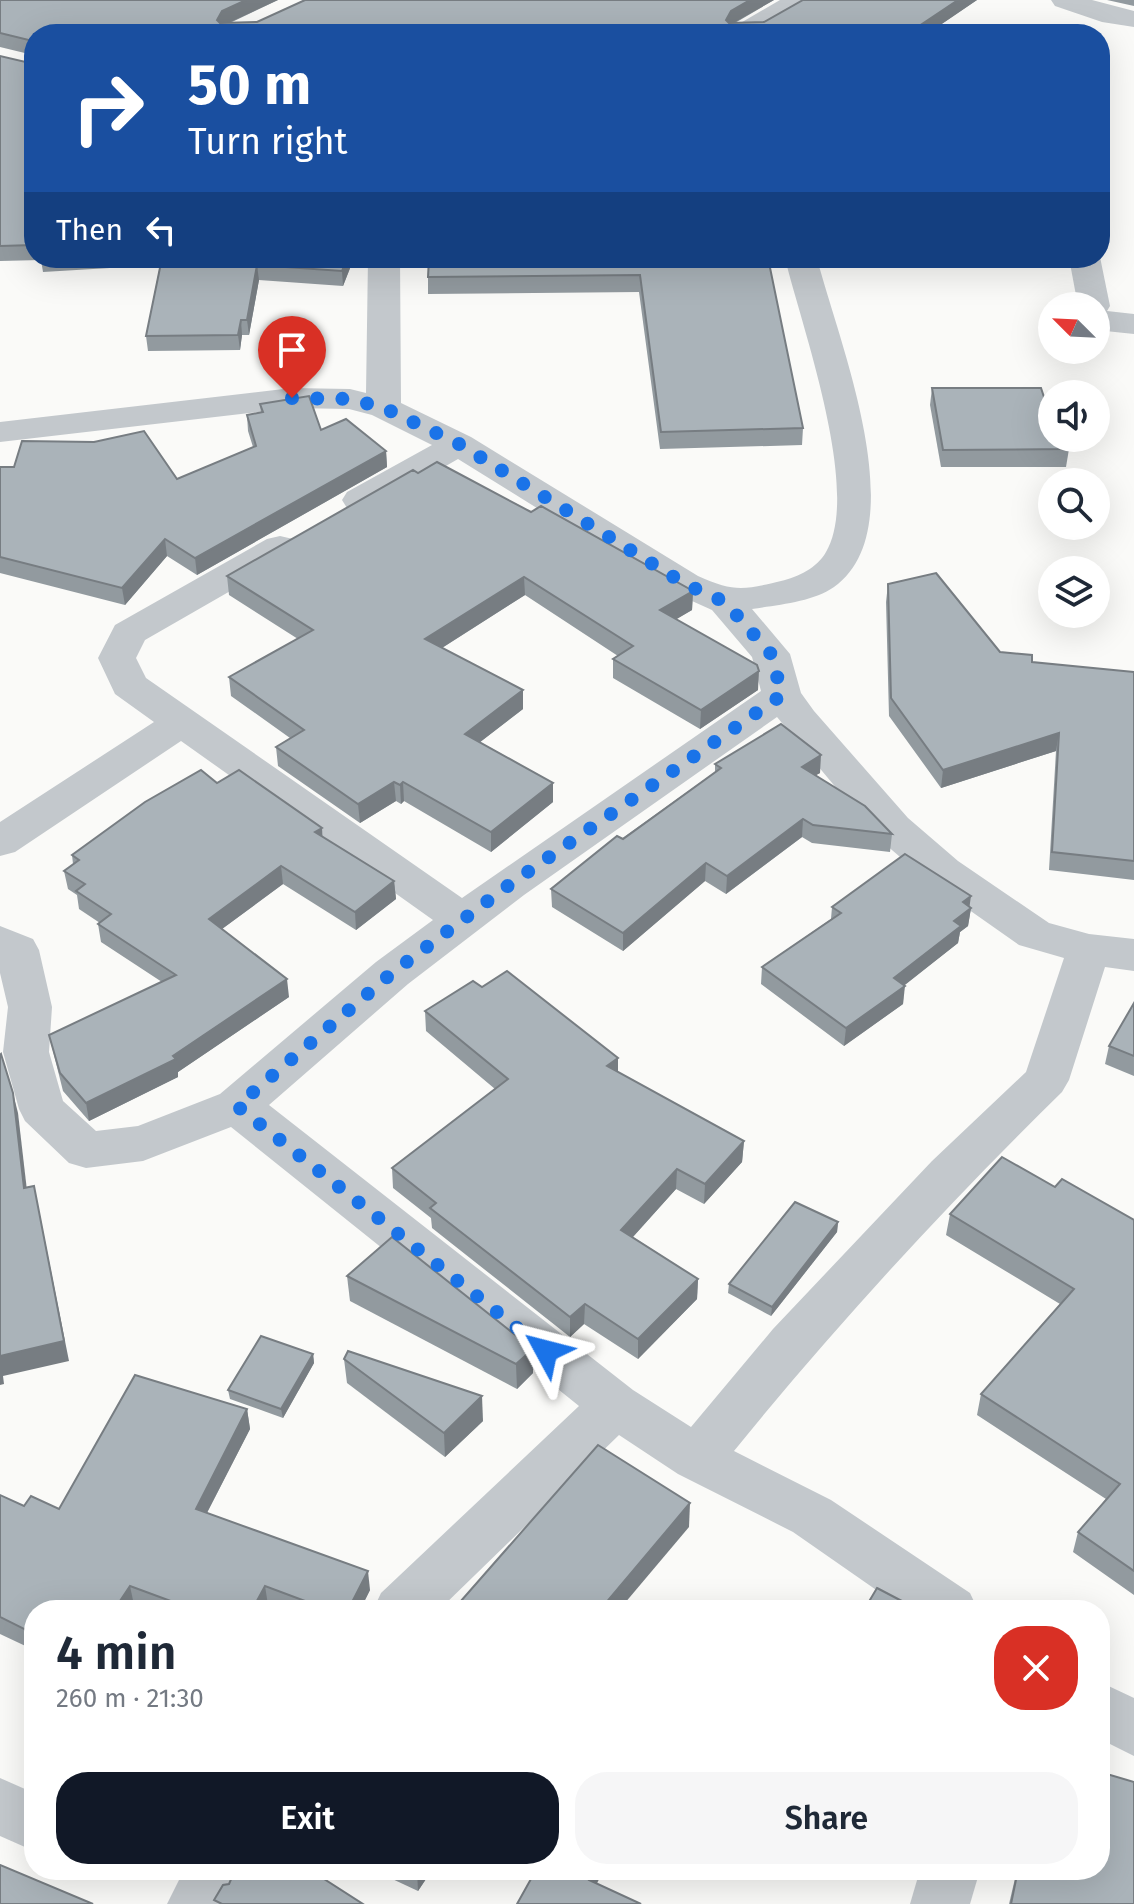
<!DOCTYPE html>
<html lang="en">
<head>
<meta charset="utf-8">
<style>
	body { margin:0; font-family:"Fira Sans",sans-serif; background:#f6f6f7; color:#1f2937; height:100vh; display:flex; flex-direction:column; font-size:30px; white-space:nowrap }
	* { box-sizing:border-box; margin:0 }
	p { font-size:26px; color:#747a83 }
	.icon { flex:none; width:44px; height:44px; fill:none; stroke:currentColor; stroke-width:2; stroke-linecap:round; stroke-linejoin:round }
	.map { position:relative; flex:1; overflow:hidden }
	.panel { position:absolute; left:24px; top:1600px; width:1086px; height:280px; display:flex; flex-direction:column; background:#fff; border-radius:32px; box-shadow:0 8px 32px #0002 }
	.panel>* { flex:none }
	.hud { position:absolute; left:24px; top:24px; width:1086px; height:244px; border-radius:32px; box-shadow:0 8px 32px #0002; background:#1a4fa0; color:#fff; overflow:hidden }
	.needle { width:52px; rotate:294deg }
	.controls { position:absolute; left:1038px; top:292px; display:grid; gap:16px }
	.controls a { display:grid; place-items:center; width:72px; height:72px; border-radius:50%; background:#fff; box-shadow:0 8px 32px #0002; font-size:40px }
	.pin { position:absolute; display:grid; place-items:center; width:68px; height:68px; color:#fff; margin:-82px -34px; border-radius:50% 50% 50% 0; rotate:-45deg; box-shadow:0 0 8px #0007 }
	.pin .icon { rotate:45deg }
	.me { position:absolute; width:88px; margin:-44px; rotate:308deg; stroke-linejoin:round; filter:drop-shadow(0 0 6px #0008) }
	.turn { display:flex; align-items:center; gap:28px; height:168px; padding:0 32px; font-size:36px }
	.turn .icon { width:104px; height:104px; stroke-width:2.5 }
	.turn b { display:block; font-size:56px; line-height:68px }
	.then { display:flex; align-items:center; height:76px; padding:0 32px; background:#0003; gap:16px; font-size:30px }
	.round { display:grid; place-items:center; flex:none; width:84px; height:84px; border-radius:32px; background:#f6f6f7 }
	.overview { display:flex; align-items:center; justify-content:space-between; height:136px; padding:0 32px }
	h1 { font-size:48px; font-weight:600; line-height:60px }
	.cta { display:flex; gap:16px; margin-top:auto; padding:16px 32px }
	.cta a { flex:1; height:92px; border-radius:32px; background:#111827; color:#fff; font-size:32px; font-weight:600; line-height:92px; text-align:center }
	.cta a+a { background:#f6f6f7; color:#1f2937 }
	.map>svg:first-child { display:block }
</style>
</head>
<body>
<div class="map">
<svg width="1134" height="1904" viewBox="0 0 1134 1904">
	<rect width="100%" height="100%" fill="#fafaf8"/>
	<g fill="none" stroke-linecap="round" stroke-linejoin="round">
		<!-- minor -->
		<g fill="#c3c8cc" fill-rule="evenodd">
			<polygon points="780,0 814,0 810,6 762,34 728,34 732,28"/>
			<polygon points="1051,0 1092,0 1134,11 1134,27 1102,22 1055,6"/>
			<polygon points="1100,257 1110,306 1107,311 1134,314 1134,334 1096,330 1096,306 1078,306 1069,258"/>
			<path d="M368 258H400L401 403 471 437 698 576C734 592 743 590 781 581 798 577 817 568 826 552 862 491 801 325 785 258H817C837 338 917 528 834 587 813 602 777 605 752 609L790 654 801 693 814 711 908 818 958 861 1049 923 1089 934 1134 939V971L1105 967 1069 1080 1062 1092C946 1206 836 1325 734 1451L831 1500 970 1593 978 1610H905L793 1532 678 1474 619 1435 439 1610H373L381 1593 579 1406 231 1127 143 1161 86 1168 69 1163 25 1121 19 1109 3 1052 8 1007 0 973V926L33 939 39 950 52 1007 49 1052 63 1101 96 1131 138 1126 220 1094 376 962 433 920 181 741 15 852 0 856V822L154 722 115 694 98 658 115 625 267 539 280 536 293 539 298 547 293 555 145 640 136 658 146 678 462 898 761 691 752 657 712 610 672 592 458 459 373 508 360 511 347 508 342 500 347 492 432 445 372 415 349 409 292 408 0 442V422L292 388 350 389 366 393ZM777 717 878 838 928 881 1019 945 1064 958 1026 1072 932 1161 773 1329 691 1427 633 1390 269 1105 408 984 524 895Z"/>
			<polygon points="1100,1682 1134,1698 1134,1756 1100,1739"/>
			<polygon points="0,1778 34,1793 34,1851 0,1836"/>
			<polygon points="184,1870 248,1870 231,1904 167,1904"/>
			<polygon points="920,1870 980,1870 970,1904 910,1904"/>
		</g>
	</g>
	<!-- wall -->
	<g fill="#929a9f">
		<polygon points="0,0 278,0 230,23 774,0 735,23 764,22 803,0 977,0 927,34 34,34 34,258 354,258 343,286 259,280 249,335 242,335 240,350 148,351 146,336 160,265 43,272 41,260 0,261 0,56 34,64 33,55 0,47"/>
		<polygon points="1107,0 1134,0 1134,6"/>
		<polygon points="768,258 803,428 802,445 660,449 639,292 428,294 428,277"/>
		<polygon points="932,388 1044,397 1069,449 1066,467 941,467 930,405"/>
		<polygon points="260,404 321,430 386,451 387,467 197,575 167,556 125,605 0,573 0,467 177,479 253,447 248,431 247,415 261,413"/>
		<polygon points="418,473 531,512 693,591 692,610 676,619 758,690 700,729 613,678 613,659 618,656 525,595 442,648 523,709 480,742 553,783 553,802 491,852 404,801 401,804 396,801 360,823 278,766 276,747 290,738 231,696 229,677 298,639 229,595 227,576"/>
		<polygon points="888,584 1000,652 1032,662 1134,672 1134,880 1049,870 1056,751 941,788 889,716 886,602"/>
		<polygon points="715,764 820,773 816,775 892,834 890,852 812,843 802,837 726,894 705,881 623,951 552,907 551,889 715,772"/>
		<polygon points="217,783 322,837 394,881 396,899 356,930 283,884 222,929 289,997 178,1072 178,1077 89,1121 63,1091 49,1035 162,982 101,942 98,924 100,923 79,909 77,895 68,889 64,871 73,864 72,855"/>
		<polygon points="832,907 969,907 971,908 968,926 960,932 958,943 904,985 903,1004 844,1046 761,984 762,967 831,919"/>
		<polygon points="482,987 618,1072 744,1141 742,1162 704,1204 676,1189 633,1237 698,1279 697,1299 638,1359 584,1324 570,1337 432,1228 431,1218 393,1188 392,1168 495,1089 426,1031 425,1011"/>
		<polygon points="1134,1003 1134,1076 1105,1064 1109,1046"/>
		<polygon points="1055,1187 1134,1220 1134,1595 1073,1552 1078,1532 1106,1499 977,1415 981,1394 1060,1304 946,1235 950,1214"/>
		<polygon points="838,1222 837,1232 771,1316 728,1293 729,1284"/>
		<polygon points="347,1276 533,1349 533,1373 517,1389 350,1301"/>
		<polygon points="313,1354 314,1363 283,1418 230,1399 228,1390"/>
		<polygon points="344,1359 483,1421 445,1457 347,1383"/>
		<polygon points="247,1409 250,1429 207,1513 370,1590 360,1610 281,1610 268,1605 266,1610 147,1610 134,1605 34,1610 34,1650 0,1634 0,1495 24,1506 59,1509"/>
		<polygon points="373,1870 432,1870 418,1891"/>
		<polygon points="769,1870 786,1870 782,1879"/>
		<polygon points="1017,1870 1100,1870 1134,1904 1009,1904"/>
	</g>
	<!-- shaded-wall -->
	<g fill="#777d82">
		<polygon points="246,0 278,0 224,25 217,20 222,11"/>
		<polygon points="750,0 774,0 730,25 726,20 731,11"/>
		<polygon points="958,0 977,0 927,34 907,34"/>
		<polygon points="347,258 354,258 343,286 342,271"/>
		<polygon points="257,265 259,280 249,335 247,320"/>
		<polygon points="241,320 242,335 240,350 238,335"/>
		<polygon points="386,451 387,467 197,575 195,558"/>
		<polygon points="165,539 167,556 125,605 122,588"/>
		<polygon points="524,577 525,595 426,658 425,639"/>
		<polygon points="693,591 692,610 660,629 660,610"/>
		<polygon points="759,671 758,690 700,729 701,710"/>
		<polygon points="523,690 523,709 466,753 465,734"/>
		<polygon points="1059,733 1056,751 941,788 943,770"/>
		<polygon points="821,755 820,773 800,784 802,767"/>
		<polygon points="394,782 396,801 360,823 358,804"/>
		<polygon points="403,782 404,801 401,804 400,785"/>
		<polygon points="553,783 553,802 491,852 491,832"/>
		<polygon points="803,819 802,837 726,894 727,876"/>
		<polygon points="322,828 323,846 315,832"/>
		<polygon points="706,863 705,881 623,951 623,933"/>
		<polygon points="281,866 283,884 211,937 209,919"/>
		<polygon points="394,881 396,899 356,930 355,912"/>
		<polygon points="971,896 969,910 971,908 968,926 960,932 958,943 891,996 894,978 954,921 963,902"/>
		<polygon points="287,979 289,997 178,1072 178,1077 89,1121 86,1103 173,1056"/>
		<polygon points="905,986 903,1004 844,1046 846,1028"/>
		<polygon points="618,1058 618,1079 607,1066"/>
		<polygon points="13,1093 18,1113 29,1208 24,1188"/>
		<polygon points="744,1141 742,1162 704,1204 705,1184"/>
		<polygon points="677,1169 676,1189 621,1250 621,1230"/>
		<polygon points="34,1186 69,1361 3,1376 4,1384 0,1385 0,1356"/>
		<polygon points="838,1222 837,1232 771,1316 772,1307"/>
		<polygon points="698,1279 697,1299 638,1359 638,1339"/>
		<polygon points="585,1304 584,1324 570,1337 570,1317"/>
		<polygon points="533,1349 533,1373 517,1389 516,1364"/>
		<polygon points="313,1354 314,1363 283,1418 281,1409"/>
		<polygon points="482,1396 483,1421 445,1457 444,1433"/>
		<polygon points="247,1409 250,1429 199,1528 196,1509"/>
		<polygon points="690,1503 689,1527 619,1610 600,1610"/>
		<polygon points="368,1571 370,1590 360,1610 348,1610"/>
		<polygon points="130,1586 134,1605 131,1610 114,1610"/>
		<polygon points="265,1586 268,1605 266,1610 252,1610"/>
		<polygon points="417,1870 432,1870 418,1891"/>
		<polygon points="594,1870 604,1870 588,1900 589,1880"/>
	</g>
	<!-- building -->
	<g fill="#aab3b9" stroke="#777d82" stroke-width="2">
		<polygon points="0,0 246,0 222,11 217,20 220,23 257,22 305,0 750,0 731,11 726,20 729,23 764,22 803,0 958,0 907,34 34,34 34,245 0,246 0,56 34,64 33,41 0,33"/>
		<polygon points="162,258 347,258 342,271 257,265 247,320 241,320 238,335 146,336"/>
		<polygon points="429,258 768,258 803,428 661,432 640,275 428,277"/>
		<polygon points="932,388 1041,388 1044,397 1052,398 1052,438 1066,438 1069,449 943,450"/>
		<polygon points="309,396 321,430 346,419 386,451 195,558 165,539 122,588 0,557 0,467 14,467 22,441 94,442 144,431 177,479 256,446 247,415 263,412 260,404"/>
		<polygon points="437,462 531,512 541,506 693,591 660,610 757,665 759,671 701,710 613,659 633,646 524,577 425,639 523,690 465,734 553,783 491,832 403,782 400,785 394,782 358,804 276,747 304,730 229,677 313,630 227,576 413,470 418,473"/>
		<polygon points="936,573 1000,652 1032,655 1032,662 1134,672 1134,861 1052,852 1059,733 943,770 891,698 888,584"/>
		<polygon points="781,724 821,755 802,767 865,806 892,834 813,825 803,819 727,876 706,863 623,933 551,889 617,836 623,839 721,768 715,764"/>
		<polygon points="201,770 217,783 239,770 322,828 315,832 394,881 355,912 281,866 209,919 287,979 173,1056 176,1059 86,1103 60,1073 49,1035 176,975 98,924 111,914 76,891 85,884 64,871 79,860 72,855 145,802"/>
		<polygon points="905,854 971,896 963,902 971,908 954,921 961,926 894,978 905,986 846,1028 762,967 841,913 832,907"/>
		<polygon points="507,971 618,1058 607,1066 744,1141 705,1184 677,1169 621,1230 698,1279 638,1339 585,1304 570,1317 430,1208 436,1203 392,1168 508,1079 425,1011 473,981 482,987"/>
		<polygon points="1134,1003 1134,1056 1109,1046"/>
		<polygon points="1,1054 13,1093 24,1188 34,1186 64,1341 0,1356 0,1055"/>
		<polygon points="1002,1157 1055,1187 1062,1179 1134,1220 1134,1571 1078,1532 1120,1484 981,1394 1074,1289 950,1214"/>
		<polygon points="795,1202 838,1222 772,1307 729,1284"/>
		<polygon points="392,1237 533,1349 516,1364 347,1276"/>
		<polygon points="261,1336 313,1354 281,1409 228,1390"/>
		<polygon points="348,1351 482,1396 444,1433 344,1359"/>
		<polygon points="135,1375 247,1409 196,1509 368,1571 348,1610 329,1610 265,1586 252,1610 195,1610 130,1586 114,1610 34,1610 34,1634 0,1617 0,1495 24,1506 31,1496 59,1509"/>
		<polygon points="598,1445 690,1503 600,1610 453,1610"/>
		<polygon points="877,1588 919,1610 864,1610"/>
		<polygon points="1100,1772 1134,1782 1134,1904 1011,1904 1018,1870 1100,1870"/>
		<polygon points="0,1865 93,1904 0,1904"/>
		<polygon points="235,1870 310,1870 363,1904 222,1904 214,1900 223,1885 229,1884"/>
		<polygon points="536,1870 594,1870 589,1880 641,1904 517,1904"/>
	</g>
	<g fill="none" stroke-linecap="round" stroke-linejoin="round">
		<!-- route -->
		<polyline stroke="#1a73e8" stroke-width="14" stroke-dasharray="0 25.2" points="292,398 350,399 384,408 459,444 685,584 725,602 771,654 782,695 509,885 392,973 237,1106 546,1351"/>
	</g>
</svg>
<div class="controls">
<a><svg class="needle" viewBox="-14 -14 28 28"><path d="M0-13l5 13h-10z" fill="#e53935"/><path d="M0 13l5-13h-10z" fill="#747a83"/></svg></a>
<a><svg class="icon" aria-label="sound" viewBox="0 0 24 24"><path d="M4 9h4l5-4v14l-5-4H4zM17 9q2 3 0 6"/></svg></a>
<a><svg class="icon" aria-label="search" viewBox="0 0 24 24"><circle cx="10" cy="10" r="6"/><path d="M15 15l6 6"/></svg></a>
<a><svg class="icon" aria-label="layers" viewBox="0 0 24 24"><path d="M12 4l9 5-9 5-9-5zM3 14l9 5 9-5"/></svg></a>
</div>
<div class="pin" style="left:292px;top:398px;background:#d93025"><svg class="icon" aria-label="arrive" viewBox="0 0 24 24"><path d="M6 21V4h12l-3 4 3 4H6"/></svg></div>
<svg class="me" style="left:546px;top:1351px" viewBox="-20 -20 40 40"><path d="M0-17L14 15 0 8-14 15z" fill="#1a73e8" stroke="#fff" stroke-width="4"/></svg>
<div class="hud">
<div class="turn"><svg class="icon" aria-label="right" viewBox="0 0 24 24"><path d="M7 20v-9h11M14 6l5 5-5 5"/></svg><div><b>50 m</b>Turn right</div></div>
<div class="then">Then<svg class="icon" aria-label="left" viewBox="0 0 24 24"><path d="M17 20v-9H6M10 6l-5 5 5 5"/></svg></div>
</div>
<section class="panel">
<div class="overview"><div><h1>4 min</h1><p>260 m · 21:30</p></div><a class="round" style="background:#d93025;color:#fff"><svg class="icon" aria-label="close" viewBox="0 0 24 24"><path d="M6 6l12 12M18 6L6 18"/></svg></a></div>
<div class="cta"><a>Exit</a><a>Share</a></div>
</section>
</div>
</body>
</html>
